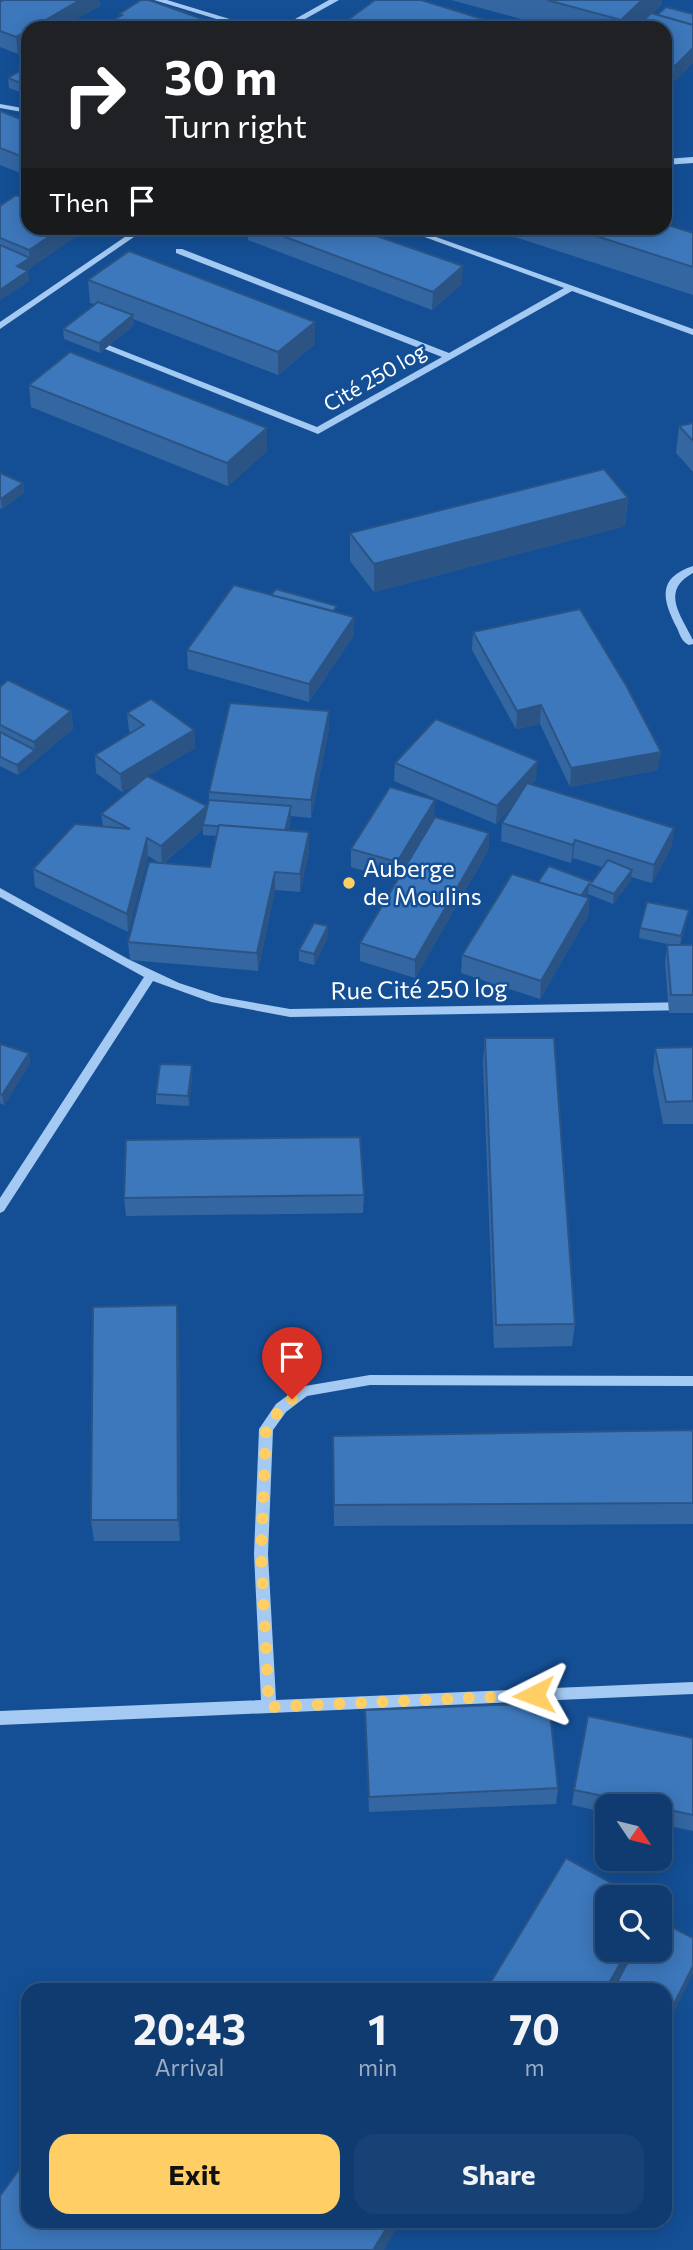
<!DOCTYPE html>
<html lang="en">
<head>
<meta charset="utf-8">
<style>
	body { margin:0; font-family:Commissioner,sans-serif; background:#184275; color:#f1f3f6; height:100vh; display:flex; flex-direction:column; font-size:26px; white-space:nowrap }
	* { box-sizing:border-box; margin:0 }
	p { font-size:23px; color:#9badc3 }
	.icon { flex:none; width:38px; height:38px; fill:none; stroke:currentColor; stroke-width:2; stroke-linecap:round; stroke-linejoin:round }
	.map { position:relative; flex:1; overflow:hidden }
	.drawer { position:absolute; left:21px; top:1983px; width:651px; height:245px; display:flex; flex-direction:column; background:#0f3b70; border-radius:21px; box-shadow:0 4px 18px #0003,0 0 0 2px #2f5583 }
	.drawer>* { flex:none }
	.banner { position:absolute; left:21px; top:21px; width:651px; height:214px; border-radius:21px; box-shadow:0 4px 18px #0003,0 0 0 2px #2f5583; background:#202124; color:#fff; overflow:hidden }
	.needle { width:46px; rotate:125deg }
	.controls { position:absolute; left:595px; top:1794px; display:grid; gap:14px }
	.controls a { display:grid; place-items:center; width:77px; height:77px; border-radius:14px; background:#0f3b70; box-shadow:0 4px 18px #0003,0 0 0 2px #2f5583; font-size:35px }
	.pin { position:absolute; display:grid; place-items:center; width:60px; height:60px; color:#fff; margin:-72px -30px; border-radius:50% 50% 50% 0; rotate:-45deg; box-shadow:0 0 7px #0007 }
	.pin .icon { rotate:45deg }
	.me { position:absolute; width:77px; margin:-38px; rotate:267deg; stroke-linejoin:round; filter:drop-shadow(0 0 5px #0008) }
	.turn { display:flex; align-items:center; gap:24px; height:147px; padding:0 28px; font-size:32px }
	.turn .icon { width:91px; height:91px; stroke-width:2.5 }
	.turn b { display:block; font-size:49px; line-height:60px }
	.then { display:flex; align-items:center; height:66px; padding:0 28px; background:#0003; gap:14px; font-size:26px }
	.eta { display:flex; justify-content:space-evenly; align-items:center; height:119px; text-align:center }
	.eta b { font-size:42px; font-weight:700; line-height:49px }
	.button { display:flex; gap:14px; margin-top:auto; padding:14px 28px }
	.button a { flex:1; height:80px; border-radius:21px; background:#ffcf65; color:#111; font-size:28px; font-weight:700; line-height:80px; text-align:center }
	.button a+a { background:#184275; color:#f1f3f6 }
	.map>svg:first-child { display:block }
</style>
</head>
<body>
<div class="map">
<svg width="693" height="2250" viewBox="0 0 693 2250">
	<rect width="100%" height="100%" fill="#144f95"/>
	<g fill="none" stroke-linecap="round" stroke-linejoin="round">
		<!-- minor -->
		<g fill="#a4c9f2" fill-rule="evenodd">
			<polygon points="154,0 167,0 259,28 246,28"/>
			<polygon points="329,0 339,0 289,28 279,28"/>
			<polygon points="0,104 28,109 28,113 0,108"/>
			<polygon points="693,157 693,163 665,165 665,159"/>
			<polygon points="138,228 147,228 0,329 0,322"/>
			<polygon points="400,228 411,228 693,329 693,335 572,291 318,434 85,341 90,338 93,339 317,427 442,357 176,253 176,249 182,249 449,353 564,288"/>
			<path d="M693 566V573C660 591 681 615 693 640V644L689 645C682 642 680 635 677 628 662 599 657 578 693 566Z"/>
			<polygon points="0,888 128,959 179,983 222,997 290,1009 693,1002 693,1010 290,1017 211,1002 153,981 4,1211 0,1213 0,1198 144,977 0,897"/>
			<polygon points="370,1375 693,1376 693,1386 370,1385 307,1396 286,1412 273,1430 268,1554 276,1700 693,1682 693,1694 0,1725 0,1711 261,1700 254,1554 259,1429 276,1404 299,1387"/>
		</g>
	</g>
	<!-- wall -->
	<g fill="#3467a2" fill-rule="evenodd">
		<polygon points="3,0 99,0 100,6 28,28 28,48 18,54 0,47 0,2"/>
		<polygon points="451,0 662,0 662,4 652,14 657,15 693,14 673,83 665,81 665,28 554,28"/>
		<polygon points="345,22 512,28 345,28"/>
		<polygon points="28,66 28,95 9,88 8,78"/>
		<polygon points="0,111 28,122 28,176 0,165"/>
		<polygon points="0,206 28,228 75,228 76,236 27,270 29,281 0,300"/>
		<polygon points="248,228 354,228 462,284 432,310 248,240"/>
		<polygon points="506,228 665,228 693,233 693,295 506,234"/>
		<polygon points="88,280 315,344 278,375 133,319 134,325 100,353 64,339 63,329 95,304 90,303"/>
		<polygon points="29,385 267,428 267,451 228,486 31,407"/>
		<polygon points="693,423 693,472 676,453 679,426"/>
		<polygon points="0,473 23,483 24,493 2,509 0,508"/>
		<polygon points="628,498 625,526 374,592 350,561 350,533"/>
		<polygon points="337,612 354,617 354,635 309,702 188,669 187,650"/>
		<polygon points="473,632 658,770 570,787 540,724 516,729 472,650"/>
		<polygon points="0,687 71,711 73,729 18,775 0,766"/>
		<path d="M329 711V729L311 818 291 816 288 831 309 851 300 892 275 890 258 971 130 960 128 942 160 863 148 856 128 932 35 887 33 869 103 827 101 814 141 781 122 792 96 773 95 755 131 733 129 731 127 713 194 730 195 748 148 776 207 809 209 800V792ZM203 829V835L217 836 210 867 164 863Z"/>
		<polygon points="395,763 536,779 532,784 672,846 652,883 631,877 631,880 613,904 588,894 586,897 589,898 588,916 540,999 461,973 462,955 538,882 592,882 602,867 573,858 571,863 501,841 502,823 513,805 496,824 394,781"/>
		<polygon points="434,818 396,880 351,867 351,849"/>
		<polygon points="489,833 488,851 415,978 360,961 360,943"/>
		<polygon points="687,920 680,945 693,945 693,1013 669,1013 665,963 667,945 672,945 639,938 640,928"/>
		<polygon points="328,926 328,937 314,965 299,961 299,950"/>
		<polygon points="485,1038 575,1324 572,1346 494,1348 483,1061"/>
		<polygon points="0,1044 29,1053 30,1063 4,1105 0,1103"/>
		<polygon points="693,1047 693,1124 663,1124 653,1071 655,1048"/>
		<polygon points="192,1075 189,1106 156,1104 156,1094"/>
		<polygon points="364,1195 363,1213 126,1216 124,1198"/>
		<polygon points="179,1327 180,1541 94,1541 91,1520"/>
		<polygon points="693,1430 693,1524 334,1526 333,1436"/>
		<polygon points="365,1710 558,1788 556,1804 369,1812"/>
		<polygon points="693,1738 693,1831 660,1824 660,1806 607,1806 607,1813 572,1805 574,1790"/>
	</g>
	<!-- shaded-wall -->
	<g fill="#2b5484">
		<polygon points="80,0 99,0 100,6 62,28 32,28"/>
		<polygon points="642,0 662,0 662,4 637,28 621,28 621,20"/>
		<polygon points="28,30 28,48 18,54 16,37"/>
		<polygon points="693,48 693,63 673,83 675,66"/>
		<polygon points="62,228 75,228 76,236 31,268 29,250"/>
		<polygon points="30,258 31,268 18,276 17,266"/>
		<polygon points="463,266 462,284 432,310 433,292"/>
		<polygon points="28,271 29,281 0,300 0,290"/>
		<polygon points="133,315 134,325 100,353 99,343"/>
		<polygon points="315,322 315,344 278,375 278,352"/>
		<polygon points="267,428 267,451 228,486 227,463"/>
		<polygon points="23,483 24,493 2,509 1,499"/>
		<polygon points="628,498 625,526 374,592 374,564"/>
		<polygon points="354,617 354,635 309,702 309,684"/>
		<polygon points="541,705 540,724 516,729 517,711"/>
		<polygon points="71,711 73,729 18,775 17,765 35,750 34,742"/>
		<polygon points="329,711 329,729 311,818 311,800"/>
		<polygon points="194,730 195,748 122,792 120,774"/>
		<polygon points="661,752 658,770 570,787 571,768"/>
		<polygon points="538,761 536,779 496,824 497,806"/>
		<polygon points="435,800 434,818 396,880 397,862"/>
		<polygon points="207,806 208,825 203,825 203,829 162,864 161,846"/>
		<polygon points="291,806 291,816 285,842 285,832"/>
		<polygon points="674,828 672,846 652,883 654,865"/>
		<polygon points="309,832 309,851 300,892 300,874"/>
		<polygon points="489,833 488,851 415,978 415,960"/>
		<polygon points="147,838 148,856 128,932 127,914"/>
		<polygon points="575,840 573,858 571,863 573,845"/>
		<polygon points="632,870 631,880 613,904 614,894"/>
		<polygon points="275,872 275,890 258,971 257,953"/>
		<polygon points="589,884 588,894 579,908 580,897"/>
		<polygon points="589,898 588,916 540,999 541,981"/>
		<polygon points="689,910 687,920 680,946 681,936"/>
		<polygon points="328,926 328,937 314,965 314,954"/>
		<polygon points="29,1053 30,1063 4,1105 2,1095"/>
		<polygon points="192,1065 192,1075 189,1106 188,1096"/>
		<polygon points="177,1305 179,1327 180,1541 178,1520"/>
		<polygon points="628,1950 635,1950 612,1990 605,1990"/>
		<polygon points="693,1966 693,1974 665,2030 665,2022"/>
		<polygon points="391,2221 401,2221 384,2250 373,2250"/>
	</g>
	<!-- building -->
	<g fill="#3d78bc" stroke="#2b5484" stroke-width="2">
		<polygon points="3,0 80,0 32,28 28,28 28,30 16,37 0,31 0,2"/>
		<polygon points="141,0 149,0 219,25 215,28 100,28 122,15 119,14"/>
		<polygon points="375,0 421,0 512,28 363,28 345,22"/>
		<polygon points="547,0 642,0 621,20"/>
		<polygon points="666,7 693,14 693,25 657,15"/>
		<polygon points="651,13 693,25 693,48 675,66 665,64 665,28 636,28"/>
		<polygon points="28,66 28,86 8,78"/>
		<polygon points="0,111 28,122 28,159 0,148"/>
		<polygon points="16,195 28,200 28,228 62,228 29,250 0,238 0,206"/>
		<polygon points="665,224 693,233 693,267 571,228 665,228"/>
		<polygon points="261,228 354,228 463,266 433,292"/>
		<polygon points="0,245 30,258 17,266 28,271 0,290"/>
		<polygon points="129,251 315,322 278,352 88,280"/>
		<polygon points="98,302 133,315 99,343 63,329"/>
		<polygon points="70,352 267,428 227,463 29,385"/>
		<polygon points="693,423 693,441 679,426"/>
		<polygon points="604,469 628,498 374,564 350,533"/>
		<polygon points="0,473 23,483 1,499 0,498"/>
		<polygon points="234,585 354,617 309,684 187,650"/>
		<polygon points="276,589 337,606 333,611 271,595"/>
		<polygon points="580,609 627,687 661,752 571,768 541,705 517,711 473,632"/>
		<polygon points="8,680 71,711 34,742 0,725 0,687"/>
		<polygon points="151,699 194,730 120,774 95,755 144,725 127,713"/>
		<polygon points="230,703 329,711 311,800 209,792"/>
		<polygon points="436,719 538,761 497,806 395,763"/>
		<polygon points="0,732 35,750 17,765 0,757"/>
		<polygon points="147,776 207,806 161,846 147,838 127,914 33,869 75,824 130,829 101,814"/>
		<polygon points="527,783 674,828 654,865 575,840 573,845 502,823"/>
		<polygon points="390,787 435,800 397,862 351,849"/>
		<polygon points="209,800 291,806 285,831 203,825"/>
		<polygon points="435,817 489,833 415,960 360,943"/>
		<polygon points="219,825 309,832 300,874 275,872 257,953 128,942 149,862 210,867"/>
		<polygon points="608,860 632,870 614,894 589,884 581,896 538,882 549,866 592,882"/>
		<polygon points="512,874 589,898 541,981 462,955"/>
		<polygon points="647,902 689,910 681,936 640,928"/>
		<polygon points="314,923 328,926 314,954 299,950"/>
		<polygon points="667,945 693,945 693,995 671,995"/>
		<polygon points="485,1038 554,1038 575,1324 496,1325"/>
		<polygon points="0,1044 29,1053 2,1095 0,1094"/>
		<polygon points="693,1047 693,1101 666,1102 655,1048"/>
		<polygon points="160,1064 192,1065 188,1096 156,1094"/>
		<polygon points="360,1137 364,1195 124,1198 126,1140"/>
		<polygon points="177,1305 178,1520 91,1520 93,1307"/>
		<polygon points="693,1430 693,1503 334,1505 333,1436"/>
		<polygon points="549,1703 558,1788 369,1797 365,1710"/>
		<polygon points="588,1716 693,1738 693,1815 660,1808 660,1806 652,1806 574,1790"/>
		<polygon points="566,1858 637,1897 607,1897 607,1950 628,1950 605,1990 486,1990"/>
		<polygon points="660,1921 693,1938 693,1966 665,2022 665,1990 613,1990 634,1950 660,1950"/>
		<polygon points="28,2157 28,2221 391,2221 373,2250 0,2250 0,2196"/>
	</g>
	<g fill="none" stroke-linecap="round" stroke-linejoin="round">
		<!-- route -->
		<polyline stroke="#ffcf65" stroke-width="12" stroke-dasharray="0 21.6" points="292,1399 281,1408 266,1429 261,1554 269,1707 534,1695"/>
	</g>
	<!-- markers -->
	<circle fill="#ffcf65" stroke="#144f95" stroke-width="2.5" cx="349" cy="883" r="7"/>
	<g text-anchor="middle" stroke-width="5" stroke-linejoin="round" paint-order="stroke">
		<!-- far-street labels -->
		<g font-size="21" fill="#fff" stroke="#144f95">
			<text transform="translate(375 378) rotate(-30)" y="7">Cité 250 log</text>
		</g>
		<!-- poi labels -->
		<g font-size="24" fill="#fff" stroke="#144f95" text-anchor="start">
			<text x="363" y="877">Auberge<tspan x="363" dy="28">de Moulins</tspan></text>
		</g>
		<!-- street labels -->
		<g font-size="24" fill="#fff" stroke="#144f95">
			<text transform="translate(419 990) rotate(-1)" y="8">Rue Cité 250 log</text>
		</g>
	</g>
</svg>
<div class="controls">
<a><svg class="needle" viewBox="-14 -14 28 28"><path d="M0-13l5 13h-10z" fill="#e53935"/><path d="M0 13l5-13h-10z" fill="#9badc3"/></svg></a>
<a><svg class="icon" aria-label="search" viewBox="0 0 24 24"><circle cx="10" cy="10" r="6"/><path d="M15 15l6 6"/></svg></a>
</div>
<div class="pin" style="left:292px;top:1399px;background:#d93025"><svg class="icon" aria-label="arrive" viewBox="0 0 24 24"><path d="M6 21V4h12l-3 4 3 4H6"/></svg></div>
<svg class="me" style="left:534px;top:1695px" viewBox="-20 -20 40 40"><path d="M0-17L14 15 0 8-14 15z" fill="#ffcf65" stroke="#fff" stroke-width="4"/></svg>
<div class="banner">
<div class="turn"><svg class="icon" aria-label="right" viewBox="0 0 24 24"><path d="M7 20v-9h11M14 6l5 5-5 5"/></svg><div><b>30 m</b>Turn right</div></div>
<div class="then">Then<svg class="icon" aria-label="arrive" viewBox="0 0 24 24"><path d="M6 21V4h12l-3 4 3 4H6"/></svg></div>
</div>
<section class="drawer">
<div class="eta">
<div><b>20:43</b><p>Arrival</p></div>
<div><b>1</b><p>min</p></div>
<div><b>70</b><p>m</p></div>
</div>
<div class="button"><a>Exit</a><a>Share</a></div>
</section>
</div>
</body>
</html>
